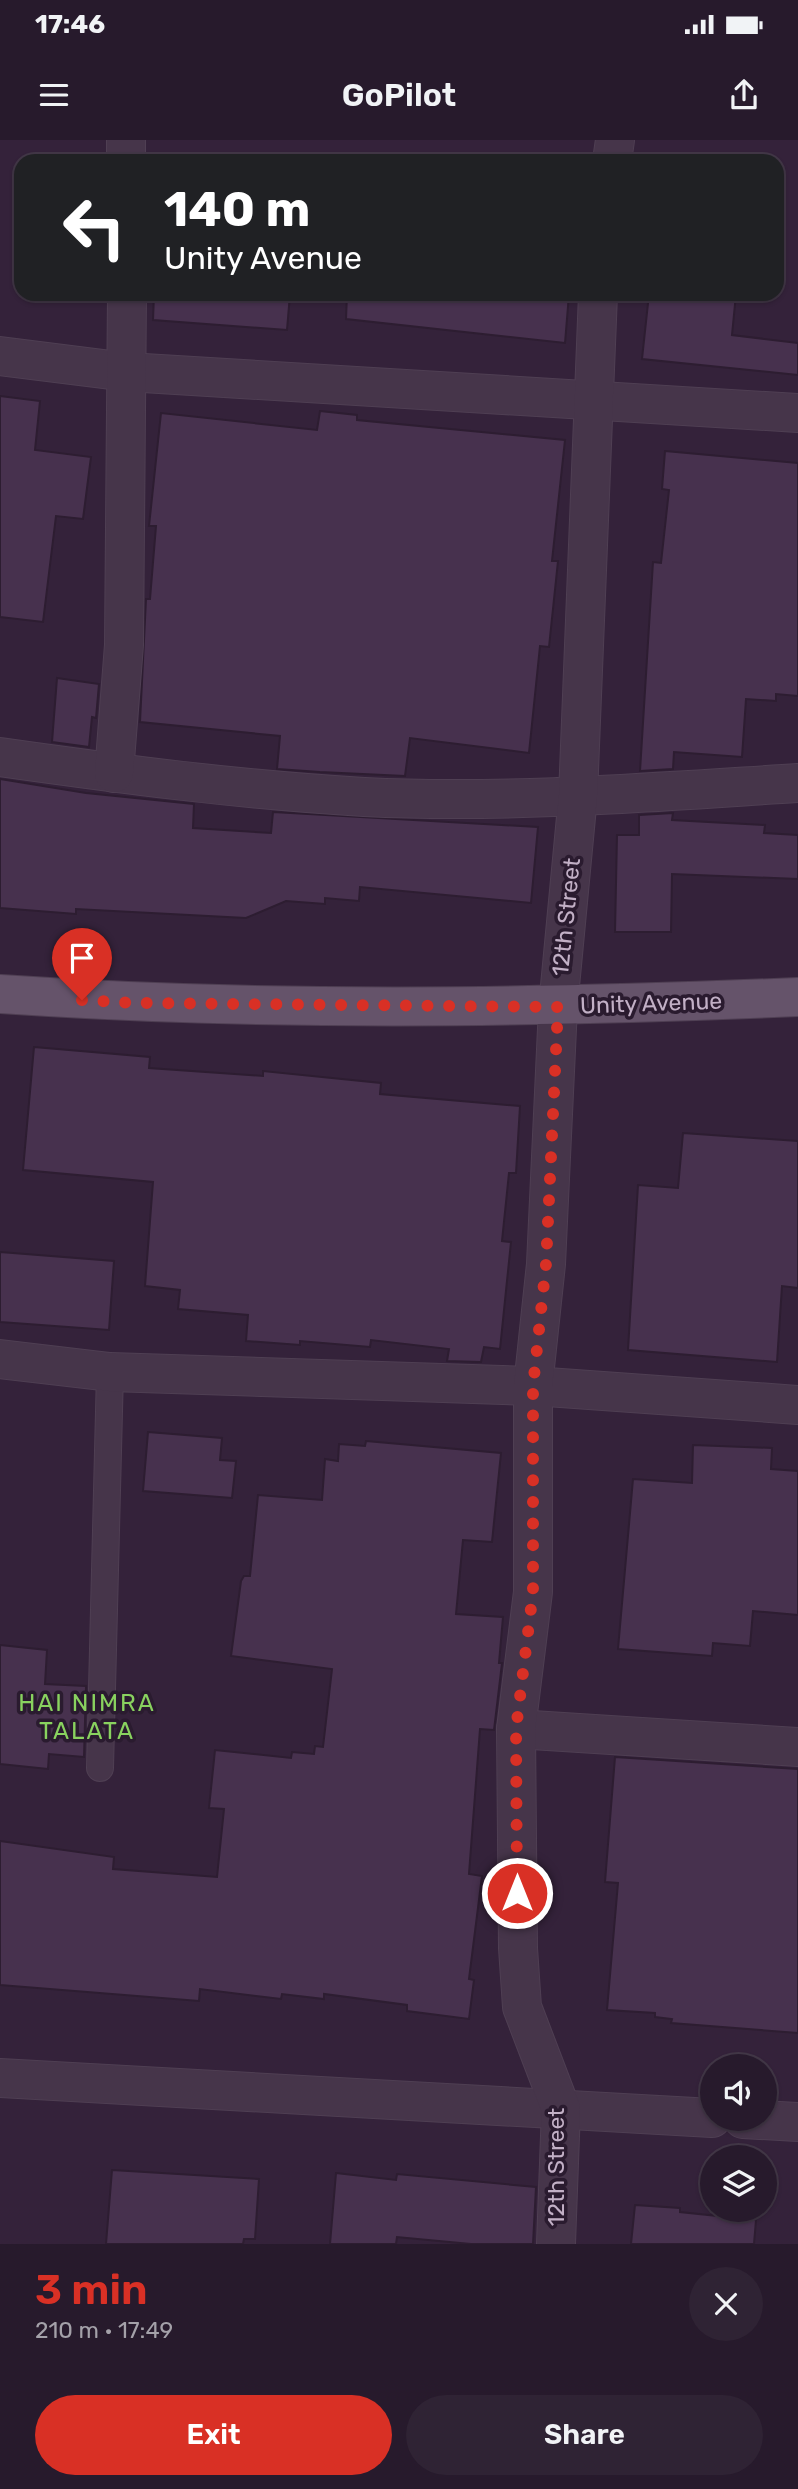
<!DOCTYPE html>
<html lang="en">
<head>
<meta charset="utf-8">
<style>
	body { margin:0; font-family:Rubik,sans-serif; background:#2f2334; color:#f1f3f6; height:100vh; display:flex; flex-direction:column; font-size:26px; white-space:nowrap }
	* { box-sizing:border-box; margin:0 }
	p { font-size:23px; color:#a4a1a9 }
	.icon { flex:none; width:38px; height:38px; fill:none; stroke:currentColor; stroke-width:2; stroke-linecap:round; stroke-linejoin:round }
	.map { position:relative; height:2104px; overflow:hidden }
	.details { display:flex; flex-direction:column; background:#271a2c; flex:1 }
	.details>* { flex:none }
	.banner { position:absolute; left:14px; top:14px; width:770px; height:147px; border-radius:21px; box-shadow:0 2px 5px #0004,0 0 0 2px #433848; background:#202124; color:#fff; overflow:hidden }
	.tools { position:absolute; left:700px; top:1914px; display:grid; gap:14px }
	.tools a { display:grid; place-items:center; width:77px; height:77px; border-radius:50%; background:#271a2c; box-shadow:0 2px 5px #0004,0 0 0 2px #433848; font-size:35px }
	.pin { position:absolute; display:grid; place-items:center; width:60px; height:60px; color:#fff; margin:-72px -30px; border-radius:50% 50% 50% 0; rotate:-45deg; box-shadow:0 0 7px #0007 }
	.pin .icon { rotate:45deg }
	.me { position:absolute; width:77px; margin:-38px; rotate:0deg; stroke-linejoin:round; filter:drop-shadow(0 0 5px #0008) }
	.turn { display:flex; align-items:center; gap:24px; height:147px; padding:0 35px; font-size:32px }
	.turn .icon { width:91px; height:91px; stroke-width:2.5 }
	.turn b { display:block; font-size:49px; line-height:60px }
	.round { display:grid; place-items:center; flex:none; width:74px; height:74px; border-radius:37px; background:#2f2334 }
	.overview { display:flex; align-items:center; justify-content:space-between; height:119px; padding:0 35px }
	h1 { font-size:42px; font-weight:600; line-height:52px; color:#d93025 }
	.action { display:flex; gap:14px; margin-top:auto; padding:14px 35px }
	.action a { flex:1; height:80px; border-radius:42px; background:#d93025; color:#fff; font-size:28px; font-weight:600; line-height:80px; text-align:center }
	.action a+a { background:#2f2334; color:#f1f3f6 }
	.status { display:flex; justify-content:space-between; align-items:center; height:49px; padding:0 35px; background:#271a2c; direction:ltr }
	.status svg { height:19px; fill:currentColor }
	header { display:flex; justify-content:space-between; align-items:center; height:91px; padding:0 35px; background:#271a2c; font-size:32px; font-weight:600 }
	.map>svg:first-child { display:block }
</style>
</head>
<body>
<div class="status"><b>17:46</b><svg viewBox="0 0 49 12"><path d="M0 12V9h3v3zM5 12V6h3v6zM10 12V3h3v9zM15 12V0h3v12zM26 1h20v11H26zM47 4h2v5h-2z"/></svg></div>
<header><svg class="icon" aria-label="menu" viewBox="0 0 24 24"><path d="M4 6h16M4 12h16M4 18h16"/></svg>GoPilot<svg class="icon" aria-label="share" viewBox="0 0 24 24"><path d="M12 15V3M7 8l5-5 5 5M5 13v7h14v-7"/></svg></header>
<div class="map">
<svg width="798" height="2104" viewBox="0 0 798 2104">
	<rect width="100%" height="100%" fill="#34223a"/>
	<!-- building -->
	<g fill="#47314e" stroke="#2d1d31" stroke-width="2">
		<polygon points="154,154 290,154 287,190 153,180"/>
		<polygon points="347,154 466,154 530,159 530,154 569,154 565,203 346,179"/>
		<polygon points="649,154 736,154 732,195 798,203 798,235 642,219"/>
		<polygon points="0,256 40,261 35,310 91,317 83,379 56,376 43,482 0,477"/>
		<polygon points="320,271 357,275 357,280 565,300 552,421 558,421 549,507 540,506 529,613 410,598 405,636 320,632 277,629 280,596 140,582 146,459 150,459 156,386 149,386 161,273 317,290"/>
		<polygon points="665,311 798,323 798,556 776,554 776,561 746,559 742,617 674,612 673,629 640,631 653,422 661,423 669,350 662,349"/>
		<polygon points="57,538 99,544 96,578 92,577 89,607 52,602"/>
		<polygon points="0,639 86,653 194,664 193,688 271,693 273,672 538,687 531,763 360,747 359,761 325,758 325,764 286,761 246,778 76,769 76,774 0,768"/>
		<polygon points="673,673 672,680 765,685 764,693 798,695 798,739 672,734 671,792 615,792 617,695 639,695 639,675"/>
		<polygon points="34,907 150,917 149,928 263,936 263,931 381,943 380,954 520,966 516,1033 509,1033 502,1101 511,1102 500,1209 484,1207 481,1222 447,1221 449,1209 371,1200 370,1207 300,1201 300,1205 246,1201 248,1175 178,1169 180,1150 145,1146 153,1042 23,1030"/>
		<polygon points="683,993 798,1001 798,1148 782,1146 777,1222 628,1210 638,1045 678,1048"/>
		<polygon points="0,1112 114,1121 109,1190 0,1182"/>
		<polygon points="148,1292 222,1298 220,1320 236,1321 232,1358 143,1351"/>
		<polygon points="366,1301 501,1313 492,1402 463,1400 456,1474 503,1477 499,1523 502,1523 494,1590 480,1589 469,1734 482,1736 469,1839 474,1840 469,1879 407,1871 407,1865 324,1854 324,1859 282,1854 281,1859 200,1849 199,1861 0,1845 0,1701 114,1717 113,1729 217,1737 224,1669 209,1668 215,1610 291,1618 292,1612 314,1614 315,1606 323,1607 332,1529 231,1516 241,1441 244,1436 250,1436 258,1355 322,1360 325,1319 338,1321 339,1304 365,1306"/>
		<polygon points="693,1305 772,1308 771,1329 798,1331 798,1475 753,1471 750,1506 713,1503 712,1516 618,1509 633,1339 692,1343"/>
		<polygon points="0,1505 47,1510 45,1544 86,1546 84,1617 49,1614 48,1629 0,1624"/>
		<polygon points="615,1617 798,1629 798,1893 671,1883 672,1879 655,1877 655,1873 607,1870 618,1743 605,1742"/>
		<polygon points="112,2030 259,2039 255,2099 244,2099 243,2104 106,2104"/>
		<polygon points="336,2033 396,2040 397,2034 536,2047 533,2104 471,2104 397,2097 396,2104 330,2104"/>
		<polygon points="635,2065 680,2068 680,2072 756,2080 754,2104 631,2104"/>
	</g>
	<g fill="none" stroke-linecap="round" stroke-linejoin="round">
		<!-- service casing -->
		<g stroke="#4f3f53" stroke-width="28">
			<polyline id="service" points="100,1628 110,1232"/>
		</g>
		<!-- minor casing -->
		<g stroke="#4f3f53" stroke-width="40">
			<g id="minor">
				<polyline points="126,0 126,21"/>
				<polyline points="612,21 615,0"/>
				<polyline points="0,216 127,232 798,273"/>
				<path d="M0 617C120 634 242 650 364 657 507 664 655 652 798 643"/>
				<polyline points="114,633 124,505 127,154"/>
				<polyline points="0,1219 110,1232 533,1246 798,1265"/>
				<polyline points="516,1589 798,1607"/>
				<polyline points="0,1938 712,1978"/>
				<polyline points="743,1979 798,1982"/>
				<polyline points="556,2104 561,1969 522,1867 518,1808 516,1589 533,1452 533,1246 546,1124 558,867 578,656 598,154"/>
			</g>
		</g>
		<!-- primary casing -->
		<g stroke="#4f3f53" stroke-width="40">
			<path id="primary" d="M0 854C266 872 532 868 798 857"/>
		</g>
		<!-- service -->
		<use href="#service" stroke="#46354a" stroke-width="26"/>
		<!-- minor -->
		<use href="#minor" stroke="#46354a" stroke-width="38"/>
		<!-- primary -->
		<use href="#primary" stroke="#65536a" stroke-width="38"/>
	</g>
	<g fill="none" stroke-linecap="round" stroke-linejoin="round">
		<!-- route -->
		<polyline stroke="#d93025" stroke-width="12" stroke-dasharray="0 21.6" points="82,860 136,863 558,867 546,1124 533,1246 533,1452 516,1589 517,1753"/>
	</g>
	<g text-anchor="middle" stroke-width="7" stroke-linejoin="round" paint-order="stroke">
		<!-- street labels -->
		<g font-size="23" fill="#c2b0c6" stroke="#2a1b2f">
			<text transform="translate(566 777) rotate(-84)" y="8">12th Street</text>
			<text transform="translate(651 863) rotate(-2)" y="8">Unity Avenue</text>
			<text transform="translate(556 2027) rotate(-90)" y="8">12th Street</text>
		</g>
		<!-- neighbourhood labels -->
		<g font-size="24" letter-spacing="2" fill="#89d25f" stroke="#2a1b2f">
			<text x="87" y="1571">HAI NIMRA<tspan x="87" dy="28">TALATA</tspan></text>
		</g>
	</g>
</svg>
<div class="tools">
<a><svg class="icon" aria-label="sound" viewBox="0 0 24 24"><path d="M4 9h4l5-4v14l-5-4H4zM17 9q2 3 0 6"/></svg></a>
<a><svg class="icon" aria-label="layers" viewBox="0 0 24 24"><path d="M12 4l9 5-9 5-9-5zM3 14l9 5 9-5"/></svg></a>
</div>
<div class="pin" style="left:82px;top:860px;background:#d93025"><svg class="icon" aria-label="arrive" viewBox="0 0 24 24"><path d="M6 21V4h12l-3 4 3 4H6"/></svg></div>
<svg class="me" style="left:517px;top:1753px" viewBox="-20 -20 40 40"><circle r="17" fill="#d93025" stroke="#fff" stroke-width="3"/><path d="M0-11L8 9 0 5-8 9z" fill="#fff"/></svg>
<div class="banner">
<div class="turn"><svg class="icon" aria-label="left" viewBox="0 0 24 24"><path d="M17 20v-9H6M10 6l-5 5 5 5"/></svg><div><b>140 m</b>Unity Avenue</div></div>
</div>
</div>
<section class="details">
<div class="overview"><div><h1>3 min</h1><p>210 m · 17:49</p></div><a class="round"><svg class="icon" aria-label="close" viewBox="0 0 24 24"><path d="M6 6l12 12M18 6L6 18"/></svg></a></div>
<div class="action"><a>Exit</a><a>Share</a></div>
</section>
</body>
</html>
